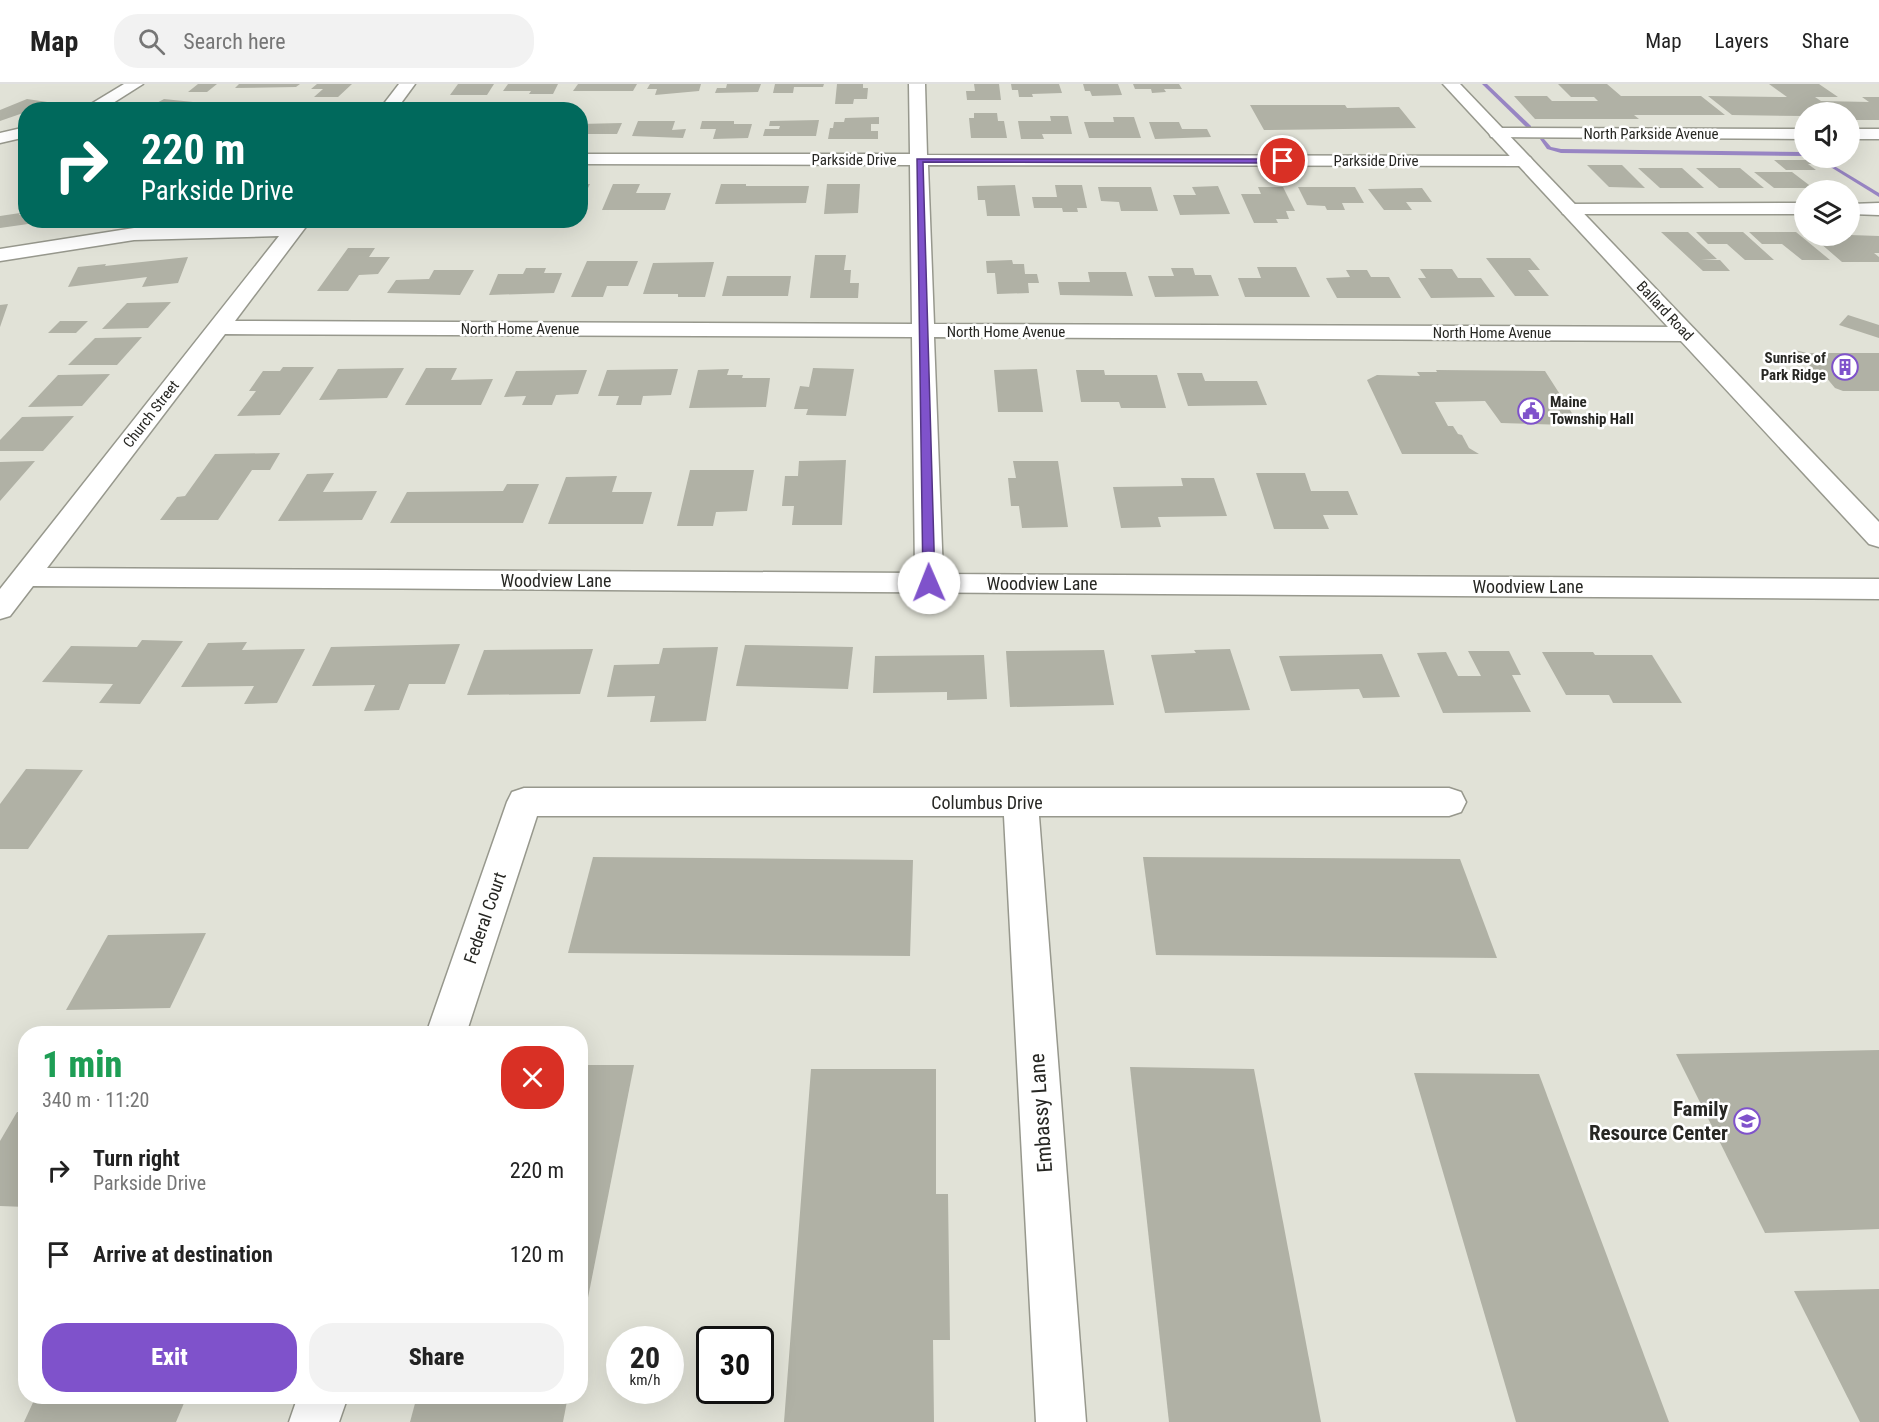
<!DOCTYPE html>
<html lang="en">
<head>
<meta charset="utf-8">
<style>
	body { margin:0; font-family:"Roboto Condensed",sans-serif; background:#f2f2f2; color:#222; height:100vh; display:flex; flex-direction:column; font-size:22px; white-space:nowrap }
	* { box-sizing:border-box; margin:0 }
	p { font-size:20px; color:#767676 }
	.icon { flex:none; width:33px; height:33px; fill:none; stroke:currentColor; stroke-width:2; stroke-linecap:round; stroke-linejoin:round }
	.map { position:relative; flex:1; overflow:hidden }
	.drawer { position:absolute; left:18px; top:942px; width:570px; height:378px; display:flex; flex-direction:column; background:#fff; border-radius:24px; box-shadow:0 6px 24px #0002 }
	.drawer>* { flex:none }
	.top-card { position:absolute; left:18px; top:18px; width:570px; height:126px; border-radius:24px; box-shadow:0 6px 24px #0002; background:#00695c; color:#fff; overflow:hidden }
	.buttons { position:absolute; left:1794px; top:18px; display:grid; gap:12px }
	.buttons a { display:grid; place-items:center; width:66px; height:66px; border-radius:50%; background:#fff; box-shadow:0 6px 24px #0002; font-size:30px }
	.speed { position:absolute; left:606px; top:1242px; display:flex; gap:12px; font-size:30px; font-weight:700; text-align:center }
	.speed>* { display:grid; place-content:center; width:78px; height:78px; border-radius:50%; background:#fff; box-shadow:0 6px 24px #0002; line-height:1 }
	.speed small { font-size:15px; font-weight:400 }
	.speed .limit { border:3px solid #111; border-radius:9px; background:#fff; color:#111 }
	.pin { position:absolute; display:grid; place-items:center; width:51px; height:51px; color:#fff; margin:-26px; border:3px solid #fff; border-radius:50%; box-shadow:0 2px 6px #0007 }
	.me { position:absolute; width:66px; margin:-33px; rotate:359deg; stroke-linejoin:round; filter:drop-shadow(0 0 4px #0008) }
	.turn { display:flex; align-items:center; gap:21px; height:126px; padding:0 24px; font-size:27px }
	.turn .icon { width:78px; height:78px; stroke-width:2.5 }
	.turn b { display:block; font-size:42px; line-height:51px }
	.round { display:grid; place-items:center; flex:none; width:63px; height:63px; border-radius:24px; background:#f2f2f2 }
	.head { display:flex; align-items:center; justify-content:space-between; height:102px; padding:0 24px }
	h1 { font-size:36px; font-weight:800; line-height:45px; color:#1e9e55 }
	.cta { display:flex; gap:12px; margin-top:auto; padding:12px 24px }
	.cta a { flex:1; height:69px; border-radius:24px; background:#7f52cb; color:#fff; font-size:24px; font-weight:800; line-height:69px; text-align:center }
	.cta a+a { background:#f2f2f2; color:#222 }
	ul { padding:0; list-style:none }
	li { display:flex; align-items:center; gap:18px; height:84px; padding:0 24px }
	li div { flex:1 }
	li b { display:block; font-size:22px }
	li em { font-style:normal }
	header { display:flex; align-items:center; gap:36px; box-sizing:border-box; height:84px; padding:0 30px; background:#fff; border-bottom:2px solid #e0e0e0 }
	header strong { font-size:28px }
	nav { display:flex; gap:33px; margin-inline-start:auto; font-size:21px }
	.search { width:420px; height:54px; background:#f2f2f2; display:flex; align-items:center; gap:15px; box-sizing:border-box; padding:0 21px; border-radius:24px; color:#767676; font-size:22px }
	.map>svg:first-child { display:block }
</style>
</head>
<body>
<header>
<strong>Map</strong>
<div class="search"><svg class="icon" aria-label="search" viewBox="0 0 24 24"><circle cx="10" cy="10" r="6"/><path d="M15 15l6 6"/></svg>Search here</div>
<nav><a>Map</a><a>Layers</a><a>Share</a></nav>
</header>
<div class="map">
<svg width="1879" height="1338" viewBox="0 0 1879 1338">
	<rect width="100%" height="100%" fill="#e1e2d7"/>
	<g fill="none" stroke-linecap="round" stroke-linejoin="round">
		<!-- stream -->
		<g fill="#9885c3" fill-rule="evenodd">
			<polygon points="1482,0 1487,0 1531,42 1531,44 1527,44"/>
			<polygon points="1540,55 1544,55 1551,63 1561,65 1804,68 1804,72 1561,69 1547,65"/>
			<polygon points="1816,74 1821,74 1879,109 1879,113"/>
		</g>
	</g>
	<!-- building -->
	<g fill="#b0b1a5">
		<polygon points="198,0 217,0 207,8 188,8"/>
		<polygon points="239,0 300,0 296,3 235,4"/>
		<polygon points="317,0 352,0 338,13 314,13 323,5 311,5"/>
		<polygon points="458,0 494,0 487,11 450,11"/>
		<polygon points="508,0 558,0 553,10 529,10 531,7 503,7"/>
		<polygon points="578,0 637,0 633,7 573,7"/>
		<polygon points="650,0 701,0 699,7 655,11 657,5 647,5"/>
		<polygon points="727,0 761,0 758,8 715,9 717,4 726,4"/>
		<polygon points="775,0 824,0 823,3 794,3 793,9 773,9"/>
		<polygon points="837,0 863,0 863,4 868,4 867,15 854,15 853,20 835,20"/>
		<polygon points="974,0 999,0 1001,16 967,16 966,7 975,7"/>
		<polygon points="1011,0 1059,0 1062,9 1032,10 1033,13 1019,13 1018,6 1012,6"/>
		<polygon points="1083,0 1118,0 1122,11 1092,12 1090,7 1085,7"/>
		<polygon points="1133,0 1179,0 1182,5 1164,5 1166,8 1152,9 1151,5 1135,5"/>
		<polygon points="1558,0 1607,0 1621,12 1701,12 1725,31 1634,31 1639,35 1535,35 1514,12 1547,12 1552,17 1598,17 1594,13 1571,13"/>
		<polygon points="1769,0 1819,0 1838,13 1815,13 1821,17 1869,18 1862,13 1879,13 1879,36 1850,36 1850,28 1816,27 1804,28 1804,32 1732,31 1708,12 1787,13"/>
		<polygon points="27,15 54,19 39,26 26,26 26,28 0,37 0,26"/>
		<polygon points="164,15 193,18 183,23 187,26 146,25"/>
		<polygon points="1250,21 1345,21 1347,24 1399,23 1416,44 1264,46"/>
		<polygon points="974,29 997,29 998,37 1004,37 1007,54 971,54 969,34 974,34"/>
		<polygon points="1050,32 1068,32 1072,50 1042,50 1044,55 1021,55 1018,37 1051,37"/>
		<polygon points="879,33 879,40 871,40 871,47 878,47 878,55 828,55 830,44 833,44 834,38 844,38 845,34"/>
		<polygon points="1113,33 1134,33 1141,54 1089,54 1084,38 1114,38"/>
		<polygon points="819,36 816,52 763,52 765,45 779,45 780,42 769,42 770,37"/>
		<polygon points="638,37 675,37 672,46 686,45 683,54 632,52"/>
		<polygon points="702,37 734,37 734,40 752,40 748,54 713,55 716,45 700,45"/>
		<polygon points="1149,38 1179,38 1182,45 1207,45 1211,53 1155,55"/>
		<polygon points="622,39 617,50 580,50 580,40"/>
		<polygon points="1774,76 1830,76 1835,80 1808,80 1816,86 1786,86"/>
		<polygon points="1587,81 1622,81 1645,104 1609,103"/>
		<polygon points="1638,84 1682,84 1704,104 1660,104"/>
		<polygon points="1696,84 1740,84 1764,104 1719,104"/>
		<polygon points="1754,88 1792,88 1813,104 1774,104"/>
		<polygon points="580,100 590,100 580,120"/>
		<polygon points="613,100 640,100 636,109 671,109 665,126 602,126"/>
		<polygon points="721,100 746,100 746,102 809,102 806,119 715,120"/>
		<polygon points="827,100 860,100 858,129 824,130"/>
		<polygon points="1015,101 1020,132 987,132 985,116 978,116 977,102"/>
		<polygon points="1055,101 1082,101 1087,124 1077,124 1078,128 1063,128 1062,124 1034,124 1032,113 1057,113"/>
		<polygon points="1218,102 1230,130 1180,131 1173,111 1196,111 1192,103"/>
		<polygon points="1098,103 1151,103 1158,127 1121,127 1119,118 1101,117"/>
		<polygon points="1258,103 1283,103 1295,127 1286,127 1289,135 1276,135 1278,139 1254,139 1241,110 1261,110"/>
		<polygon points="1298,103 1355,103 1364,119 1342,119 1345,126 1327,126 1325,122 1307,121"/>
		<polygon points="1422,104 1432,118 1406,118 1412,126 1384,126 1368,105"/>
		<polygon points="20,129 19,131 26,130 26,136 35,136 35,139 0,144 0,132"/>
		<polygon points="1661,148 1688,148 1717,175 1701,176 1720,176 1730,187 1703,187"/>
		<polygon points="1696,148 1743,148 1774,176 1745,176 1727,160 1708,160"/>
		<polygon points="1749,148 1796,148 1830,176 1802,176 1782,160 1762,160"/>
		<polygon points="1850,151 1879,152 1879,169 1874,169 1879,173 1879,178 1842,178 1812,152"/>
		<polygon points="348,164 375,164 369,173 390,173 378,190 359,191 348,207 317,207"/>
		<polygon points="815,171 846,171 844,186 851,186 850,199 859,199 858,214 810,214"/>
		<polygon points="188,173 178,199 142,203 147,193 68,203 78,183 106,180 105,182"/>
		<polygon points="1486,174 1530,174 1540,186 1528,186 1549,212 1515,212"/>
		<polygon points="1012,176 1013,180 1024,180 1025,190 1037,190 1039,199 1028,199 1029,209 997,210 995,189 987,189 986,177"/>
		<polygon points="587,177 638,177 628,202 607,202 603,213 571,213"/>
		<polygon points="714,178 705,213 678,213 678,210 643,210 653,179"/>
		<polygon points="1257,183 1296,183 1310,213 1245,213 1238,194 1261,194"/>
		<polygon points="526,184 546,184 544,189 562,189 554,209 489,211 498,190 523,190"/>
		<polygon points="1171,184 1193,184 1195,191 1211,191 1219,212 1155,213 1148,192 1174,192"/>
		<polygon points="1420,185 1452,185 1458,194 1481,194 1495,213 1431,214 1418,194 1426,194"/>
		<polygon points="434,186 474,186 460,211 387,209 396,196 429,195"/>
		<polygon points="1346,186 1367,186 1371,193 1389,193 1401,214 1337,214 1326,194 1350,193"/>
		<polygon points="1088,188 1126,188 1133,212 1060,211 1058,198 1090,198"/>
		<polygon points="727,192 791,192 788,212 722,212"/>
		<polygon points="171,218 148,244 102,245 127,219"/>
		<polygon points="8,220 0,243 0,221"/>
		<polygon points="1848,231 1879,241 1879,254 1839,241"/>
		<polygon points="60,237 88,237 76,249 48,249"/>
		<polygon points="142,253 117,281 68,281 95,254"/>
		<polygon points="1795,266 1807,269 1879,269 1879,307 1843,307 1835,304 1825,292 1820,292 1802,274 1791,268"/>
		<polygon points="283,283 314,283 280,331 237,332 256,307 249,307 263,287 280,287"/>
		<polygon points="404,284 387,314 319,316 338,285"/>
		<polygon points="426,284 457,284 451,296 493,295 481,321 405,321"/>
		<polygon points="813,284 854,285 846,332 806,331 808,325 794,325 800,302 809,303"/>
		<polygon points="678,285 671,311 643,312 641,321 616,321 619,312 598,312 607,286"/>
		<polygon points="729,285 727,291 743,291 742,294 770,294 766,323 689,324 698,286"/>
		<polygon points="1037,285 1043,328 998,328 994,286"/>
		<polygon points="587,286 578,310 556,311 552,321 522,321 526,312 504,313 516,287"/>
		<polygon points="1076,286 1104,286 1105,291 1157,291 1166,324 1121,324 1119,318 1081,318"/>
		<polygon points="1436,286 1545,287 1577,337 1564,336 1567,341 1501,339 1485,317 1435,318 1448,342 1453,342 1458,350 1462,351 1469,364 1479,370 1402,370 1367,296 1377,291 1420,292 1417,288 1437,288"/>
		<polygon points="1177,289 1202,289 1205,297 1257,297 1267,321 1188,322"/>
		<polygon points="110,290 82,322 28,323 58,291"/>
		<polygon points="74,332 43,367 0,367 0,356 22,333"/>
		<polygon points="280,369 270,386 252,386 218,436 160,436 177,413 185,412 215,370"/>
		<polygon points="846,376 842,441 792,441 794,422 782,422 785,392 798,392 799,377"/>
		<polygon points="35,377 0,417 0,378"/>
		<polygon points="1013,377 1058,377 1068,443 1022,444 1019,422 1011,422 1008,394 1016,394"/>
		<polygon points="690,386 754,386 747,427 716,428 713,442 677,442"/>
		<polygon points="334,389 323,408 377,407 362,436 278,437 307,390"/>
		<polygon points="1256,389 1305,389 1311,407 1348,407 1358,431 1323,431 1329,445 1274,445"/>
		<polygon points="617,392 612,408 652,408 643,440 548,440 566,393"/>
		<polygon points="1181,394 1214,394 1227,432 1158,433 1161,443 1121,444 1113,403 1183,402"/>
		<polygon points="507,400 539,400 523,439 390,439 407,408 503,407"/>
		<polygon points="142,556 183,557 140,620 99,619 113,600 42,598 71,562 137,563"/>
		<polygon points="247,558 242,566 305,565 277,619 244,620 254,602 181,603 208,559"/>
		<polygon points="460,560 445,600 409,600 399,626 364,627 375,601 312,602 331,563"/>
		<polygon points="745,561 853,563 848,605 736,602"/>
		<polygon points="718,563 706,637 650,638 655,612 607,613 614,581 659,580 663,564"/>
		<polygon points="593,565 580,610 467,611 484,566"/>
		<polygon points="1230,565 1250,626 1165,629 1151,571 1196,569 1194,566"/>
		<polygon points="1104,566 1114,621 1010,623 1006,567"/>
		<polygon points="1468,567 1509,567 1521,591 1512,591 1531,628 1443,629 1417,569 1446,568 1458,592 1481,592"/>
		<polygon points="1542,568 1593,568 1595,571 1652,571 1682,619 1613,619 1609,611 1566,611"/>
		<polygon points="1382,570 1400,613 1363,614 1359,605 1291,607 1279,572"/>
		<polygon points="984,571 987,615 947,616 947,608 873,609 875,572"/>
		<polygon points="26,685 83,686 28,765 0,765 0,720"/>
		<polygon points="593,773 913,776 910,872 568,869"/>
		<polygon points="1143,773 1460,775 1497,874 1156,871"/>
		<polygon points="206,849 170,924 66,926 108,851"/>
		<polygon points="1879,966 1879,1145 1765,1149 1676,970"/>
		<polygon points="580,981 634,981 582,1244 580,1244"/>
		<polygon points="1130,983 1254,985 1321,1338 1169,1338"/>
		<polygon points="811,985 936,985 936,1110 948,1110 950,1256 933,1256 934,1338 784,1338"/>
		<polygon points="1414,989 1539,990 1669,1338 1516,1338"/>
		<polygon points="17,1028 26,1028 26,1123 0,1122 0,1057"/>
		<polygon points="1879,1205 1879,1338 1860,1338 1794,1207"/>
		<polygon points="36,1312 187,1312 176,1338 24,1338"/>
		<polygon points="417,1312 568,1312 563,1338 410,1338"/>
	</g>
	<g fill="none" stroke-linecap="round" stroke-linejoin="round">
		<!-- street casing -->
		<g stroke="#97988d" stroke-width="3">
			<g id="street">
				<polygon points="124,0 143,0 102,26 81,26"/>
				<polygon points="399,0 415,0 396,26 379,26"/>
				<path d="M909 0H925L927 71 1524 72 1530 73 1533 77 1530 81 1524 82 928 81 934 240 1686 243 1694 245 1697 250 1694 255 1686 257 934 253 943 490 1879 495V515L33 502 10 532 0 535V505L279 152 134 156 0 177V165L134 144 289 140 292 136H311L235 237 912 240 910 81 580 80V70H910ZM225 250 912 253 915 489 47 484Z"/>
				<polygon points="26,43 26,53 0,59 0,49"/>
				<polygon points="1497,44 1804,45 1804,55 1491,53 1489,49"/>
				<rect x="1850" y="45" width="29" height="10"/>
				<polygon points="1879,119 1879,131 1850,130 1850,120"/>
				<polygon points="1570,120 1804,119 1804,130 1563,130 1561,126 1563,122"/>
				<polygon points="524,704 1449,704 1461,708 1466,718 1461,728 1449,732 1039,732 1086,1338 1036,1338 1004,732 537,732 466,950 426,950 507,718 512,708"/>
				<polygon points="298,1312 348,1312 339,1338 289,1338"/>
			</g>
		</g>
		<!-- secondary casing -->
		<g stroke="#97988d" stroke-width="3">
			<polygon id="secondary" points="1443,0 1460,0 1879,438 1879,463 1869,460"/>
		</g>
		<!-- street -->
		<use href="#street" fill="#fff" fill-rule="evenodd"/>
		<!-- secondary -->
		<use href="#secondary" fill="#fff" fill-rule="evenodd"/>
	</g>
	<!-- route -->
	<polygon fill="#7f52cb" stroke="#533584" stroke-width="1.5" points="917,75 1283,75 1286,77 1283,79 923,78 935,499 929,503 923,499"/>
	<!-- icons -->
	<defs>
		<g id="building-ring" transform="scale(1.35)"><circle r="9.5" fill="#fff" stroke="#7f52cb" stroke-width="1.5"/><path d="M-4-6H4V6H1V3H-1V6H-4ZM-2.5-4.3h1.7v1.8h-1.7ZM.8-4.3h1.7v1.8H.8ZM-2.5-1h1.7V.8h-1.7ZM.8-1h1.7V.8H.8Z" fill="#7f52cb"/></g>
		<g id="civic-ring" transform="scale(1.35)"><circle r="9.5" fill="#fff" stroke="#7f52cb" stroke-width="1.5"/><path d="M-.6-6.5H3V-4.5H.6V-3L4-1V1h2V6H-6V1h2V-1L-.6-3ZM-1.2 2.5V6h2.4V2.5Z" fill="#7f52cb"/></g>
		<g id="school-ring" transform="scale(1.35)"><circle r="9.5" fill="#fff" stroke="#7f52cb" stroke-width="1.5"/><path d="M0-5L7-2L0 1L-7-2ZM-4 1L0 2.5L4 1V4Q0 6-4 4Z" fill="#7f52cb"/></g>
	</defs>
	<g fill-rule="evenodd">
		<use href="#building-ring" x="1845" y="283"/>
		<use href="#civic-ring" x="1531" y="327"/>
		<use href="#school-ring" x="1747" y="1037"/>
	</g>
	<g text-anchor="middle" stroke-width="5" stroke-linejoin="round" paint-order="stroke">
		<!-- far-street labels -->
		<g font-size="15" fill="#272723" stroke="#fff">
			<text x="1651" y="55">North Parkside Avenue</text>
			<text x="854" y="81">Parkside Drive</text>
			<text x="1376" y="82">Parkside Drive</text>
			<text transform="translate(1665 227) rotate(47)" y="5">Ballard Road</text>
			<text x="520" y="250">North Home Avenue</text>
			<text x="1006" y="253">North Home Avenue</text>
			<text x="1492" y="254">North Home Avenue</text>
			<text transform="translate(151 330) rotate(-52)" y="5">Church Street</text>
		</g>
		<!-- far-poi labels -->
		<g font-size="15" font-weight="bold" fill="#272723" stroke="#fff" text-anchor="end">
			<text x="1826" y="279">Sunrise of<tspan x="1826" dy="17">Park Ridge</tspan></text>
			<text x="1550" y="323" text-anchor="start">Maine<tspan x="1550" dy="17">Township Hall</tspan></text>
		</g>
		<!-- street labels -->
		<g font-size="18" fill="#272723" stroke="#fff">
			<text x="556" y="503">Woodview Lane</text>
			<text x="1042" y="506">Woodview Lane</text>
			<text x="1528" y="509">Woodview Lane</text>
			<text x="987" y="725">Columbus Drive</text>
			<text transform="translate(485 834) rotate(-71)" y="6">Federal Court</text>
		</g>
		<!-- near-poi labels -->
		<g font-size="21" font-weight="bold" fill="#272723" stroke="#fff" text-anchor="end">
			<text x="1728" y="1032">Family<tspan x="1728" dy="24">Resource Center</tspan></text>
		</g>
		<!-- near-street labels -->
		<g font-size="21" fill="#272723" stroke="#fff">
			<text transform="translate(1041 1029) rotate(-94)" y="7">Embassy Lane</text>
		</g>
	</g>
</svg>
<div class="buttons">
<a><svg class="icon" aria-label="sound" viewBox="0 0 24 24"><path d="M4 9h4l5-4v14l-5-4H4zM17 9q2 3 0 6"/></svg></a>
<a><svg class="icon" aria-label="layers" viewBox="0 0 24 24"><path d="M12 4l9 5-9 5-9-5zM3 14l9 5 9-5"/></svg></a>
</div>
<div class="speed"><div>20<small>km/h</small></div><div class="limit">30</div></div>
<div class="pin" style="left:1283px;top:77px;background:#d93025"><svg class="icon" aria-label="arrive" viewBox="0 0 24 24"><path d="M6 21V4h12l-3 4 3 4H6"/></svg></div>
<svg class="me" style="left:929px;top:499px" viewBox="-20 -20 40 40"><circle r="19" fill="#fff"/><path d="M0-13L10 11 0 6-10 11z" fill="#7f52cb"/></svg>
<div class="top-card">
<div class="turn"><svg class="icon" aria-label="right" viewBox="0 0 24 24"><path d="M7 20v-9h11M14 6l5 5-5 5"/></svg><div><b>220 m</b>Parkside Drive</div></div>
</div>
<section class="drawer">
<div class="head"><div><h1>1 min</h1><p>340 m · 11:20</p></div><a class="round" style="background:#d93025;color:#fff"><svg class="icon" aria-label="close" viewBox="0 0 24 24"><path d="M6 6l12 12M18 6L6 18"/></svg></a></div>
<ul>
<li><svg class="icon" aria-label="right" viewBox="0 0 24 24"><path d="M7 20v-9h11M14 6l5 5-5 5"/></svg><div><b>Turn right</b><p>Parkside Drive</p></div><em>220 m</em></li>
<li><svg class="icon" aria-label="arrive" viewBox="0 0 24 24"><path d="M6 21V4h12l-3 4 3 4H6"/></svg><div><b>Arrive at destination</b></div><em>120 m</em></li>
</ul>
<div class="cta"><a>Exit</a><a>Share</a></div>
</section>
</div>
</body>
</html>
